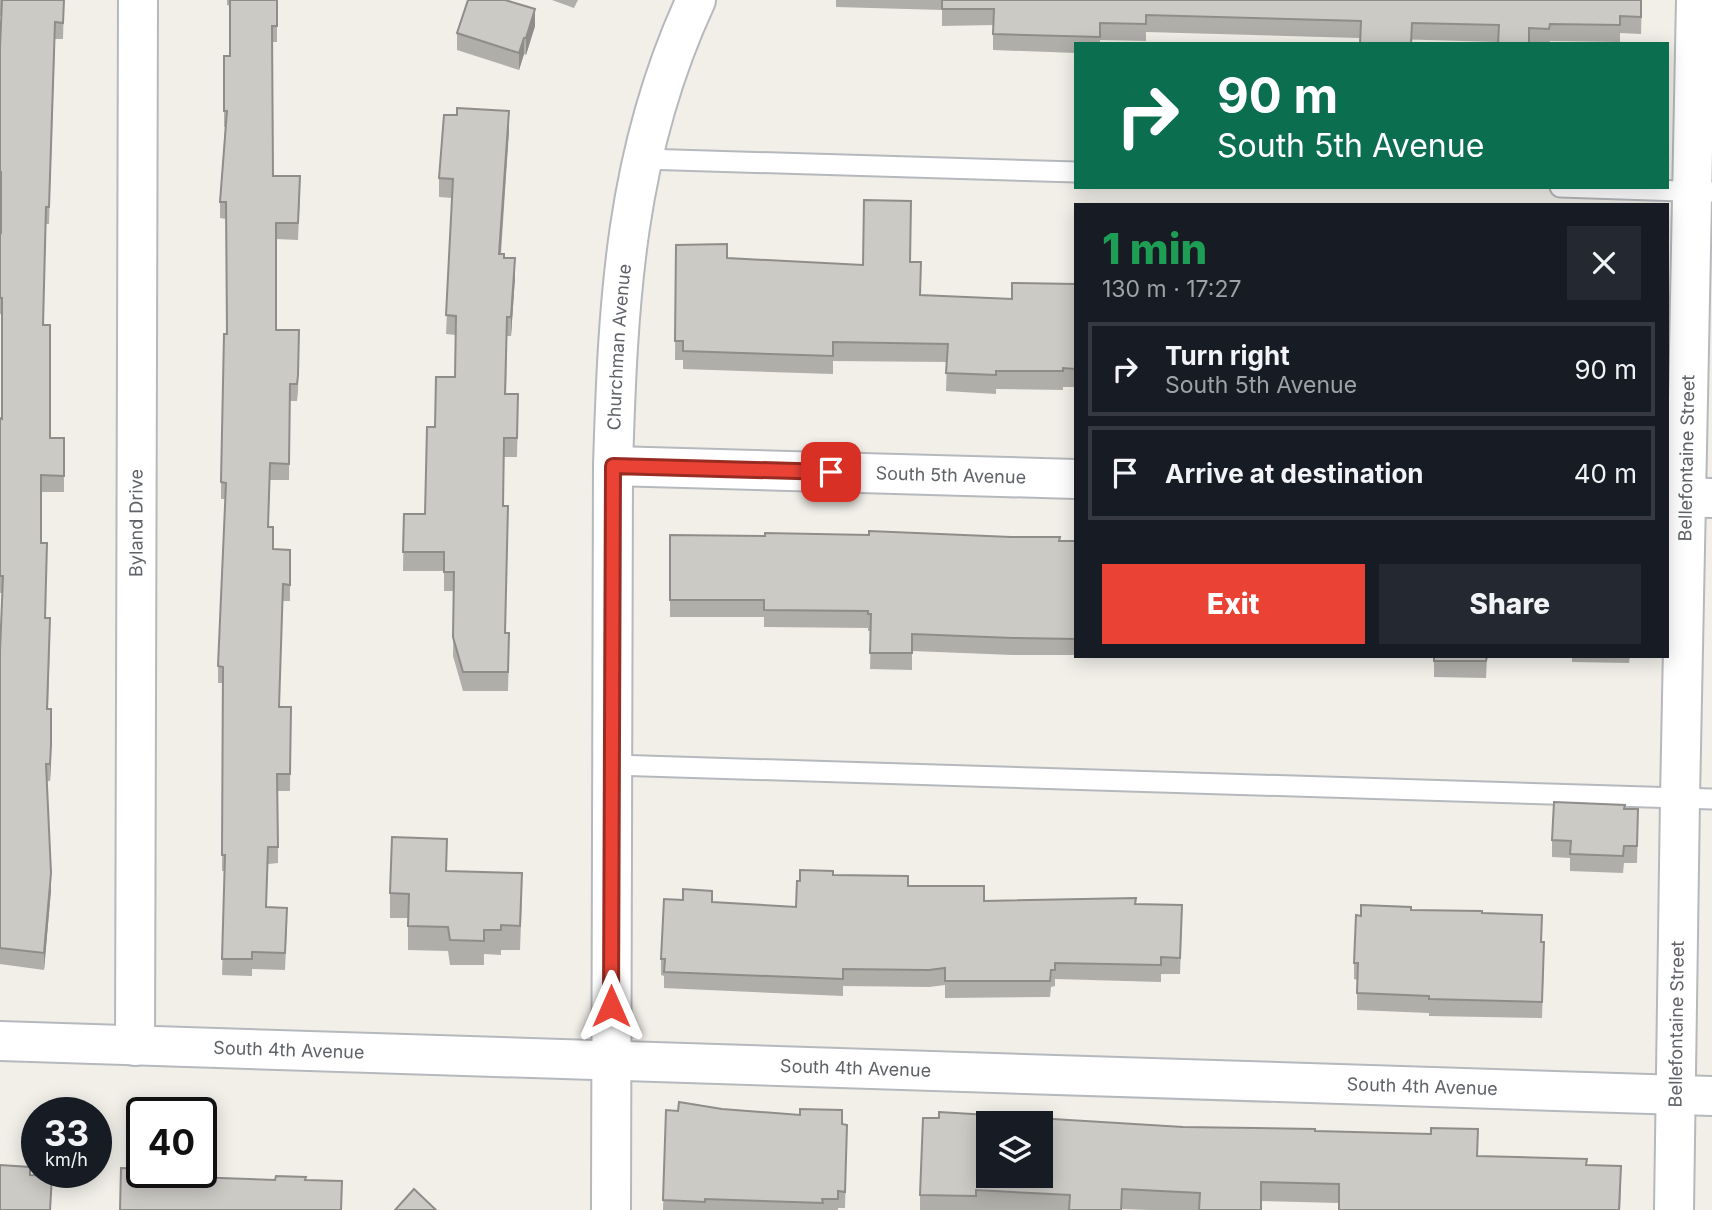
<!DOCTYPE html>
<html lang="en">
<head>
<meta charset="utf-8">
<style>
	body { margin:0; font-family:Inter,sans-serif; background:#242831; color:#f1f3f6; height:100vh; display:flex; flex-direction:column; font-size:26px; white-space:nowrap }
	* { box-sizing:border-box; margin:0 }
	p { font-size:23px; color:#9ea1a6 }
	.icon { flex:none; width:38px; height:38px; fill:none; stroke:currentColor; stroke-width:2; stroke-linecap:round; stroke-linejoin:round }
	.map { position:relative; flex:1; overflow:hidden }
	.panel { position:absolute; left:1074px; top:203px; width:595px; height:455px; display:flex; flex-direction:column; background:#171b24; border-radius:0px; box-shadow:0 4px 18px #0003 }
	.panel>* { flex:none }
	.top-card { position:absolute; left:1074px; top:42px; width:595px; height:147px; border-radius:0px; box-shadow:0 4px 18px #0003; background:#0b6e4f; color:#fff; overflow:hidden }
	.controls { position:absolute; left:976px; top:1111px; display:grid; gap:14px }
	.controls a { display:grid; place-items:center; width:77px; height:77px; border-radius:0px; background:#171b24; box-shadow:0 4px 18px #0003; font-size:35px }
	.speed { position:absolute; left:21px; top:1097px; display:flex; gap:14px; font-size:35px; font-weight:700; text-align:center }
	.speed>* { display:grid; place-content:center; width:91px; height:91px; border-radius:50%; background:#171b24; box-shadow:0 4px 18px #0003; line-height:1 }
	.speed small { font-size:18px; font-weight:400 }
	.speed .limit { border:4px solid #111; border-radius:10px; background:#fff; color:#111 }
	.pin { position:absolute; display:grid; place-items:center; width:60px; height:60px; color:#fff; margin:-30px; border-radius:14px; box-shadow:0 4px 10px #0006 }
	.me { position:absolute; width:77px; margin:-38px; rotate:0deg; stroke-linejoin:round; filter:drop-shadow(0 0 5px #0008) }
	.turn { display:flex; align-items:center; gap:24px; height:147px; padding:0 28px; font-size:32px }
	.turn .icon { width:91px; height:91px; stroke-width:2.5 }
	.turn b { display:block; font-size:49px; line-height:60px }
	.round { display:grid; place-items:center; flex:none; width:74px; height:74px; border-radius:0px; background:#242831 }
	.summary { display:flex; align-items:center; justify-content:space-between; height:119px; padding:0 28px }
	h1 { font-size:42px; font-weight:800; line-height:52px; color:#1e9e55 }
	.button { display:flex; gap:14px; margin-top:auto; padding:14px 28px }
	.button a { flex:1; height:80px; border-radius:0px; background:#ea4335; color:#fff; font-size:28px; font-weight:800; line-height:80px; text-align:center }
	.button a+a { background:#242831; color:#f1f3f6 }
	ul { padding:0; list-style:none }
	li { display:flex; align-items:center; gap:21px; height:94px; margin:0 14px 10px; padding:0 14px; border:4px solid #363941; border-radius:0px }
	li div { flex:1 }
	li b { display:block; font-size:26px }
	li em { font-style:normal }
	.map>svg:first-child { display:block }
</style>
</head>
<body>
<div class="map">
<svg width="1712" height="1210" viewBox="0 0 1712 1210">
	<rect width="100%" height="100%" fill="#f1efe8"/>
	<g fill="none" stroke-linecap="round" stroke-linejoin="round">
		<!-- service casing -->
		<g stroke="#b5b8bc" stroke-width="23">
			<g id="service">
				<polyline points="643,159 1076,172"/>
				<polyline points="1560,187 1712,192"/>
				<polyline points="613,765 1712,799"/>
			</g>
		</g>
		<!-- minor casing -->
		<g stroke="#b5b8bc" stroke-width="42">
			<g id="minor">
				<path id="s1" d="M0 1041 1712 1096"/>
				<path id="s2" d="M135 1046 138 0"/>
				<path id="s3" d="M1674 1210 1680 798 1696 0"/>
			</g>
		</g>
		<!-- tertiary casing -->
		<g stroke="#b5b8bc" stroke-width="42">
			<g id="tertiary">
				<path id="s4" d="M613 466 1076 479"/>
				<polyline points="1668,497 1712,498"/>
				<path id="s5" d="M611 1210 613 466C618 301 625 153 696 0"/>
			</g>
		</g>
		<!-- service -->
		<use href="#service" stroke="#fff" stroke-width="19"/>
		<!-- minor -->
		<use href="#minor" stroke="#fff" stroke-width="38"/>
		<!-- tertiary -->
		<use href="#tertiary" stroke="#fff" stroke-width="38"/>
	</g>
	<!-- wall -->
	<g fill="#afaea9">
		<polygon points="0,0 64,0 63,39 55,39 49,224 46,224 43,325 50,438 64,438 64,492 41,492 41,543 46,618 50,635 48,709 51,762 50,781 46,781 51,890 44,970 0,964 0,651 2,593 0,593 0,418 2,419 2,314 0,314 0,231 1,232 1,189 0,189 0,47 1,16 0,16"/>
		<polygon points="227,0 277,0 277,42 272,42 273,176 300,193 298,240 276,239 276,330 299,330 298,392 297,401 290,401 289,480 270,480 268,527 273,549 290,550 290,601 283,601 279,707 291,707 290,791 278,791 278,863 268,864 266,907 287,924 285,970 252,969 252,976 222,975 225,871 222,871 223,683 218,683 218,666 226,499 221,499 221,482 226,334 226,219 220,218 220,202 225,127 224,127 224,56 230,56 230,6 227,5"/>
		<polygon points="552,0 578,0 574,8"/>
		<polygon points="836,0 1642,0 1641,34 1620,33 1620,42 1550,41 1549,44 1498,44 1498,42 1146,32 1146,41 1100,40 1100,44 1076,44 1076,53 993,50 993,25 942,26 942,10 836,7"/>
		<polygon points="535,26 526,55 524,54 519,70 457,50 457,33"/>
		<polygon points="509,130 501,254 515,277 511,336 507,336 506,394 518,413 517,457 504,457 503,506 508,525 505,633 509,652 508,691 463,691 453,656 454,591 444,591 444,571 403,571 404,514 425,514 435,427 455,377 456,335 446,334 452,198 439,197 439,178"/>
		<polygon points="676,245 727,258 863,265 910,262 921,295 1012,299 1076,284 1076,387 1063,387 1063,390 996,389 996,394 946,391 947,362 833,361 833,374 683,369 683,360 675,360"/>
		<polygon points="670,535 1076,541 1076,655 1013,655 912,651 912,670 870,669 871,631 868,631 868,628 764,627 764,617 670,617"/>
		<polygon points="1434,656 1487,656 1486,678 1434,677"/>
		<polygon points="1572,656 1630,656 1629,663 1572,662"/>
		<polygon points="1624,809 1638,826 1637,863 1624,863 1623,873 1570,871 1570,858 1552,857 1552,840"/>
		<polygon points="447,871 522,897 520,950 501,950 501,955 484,954 484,965 450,965 448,951 408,950 408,918 390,918 390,893"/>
		<polygon points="833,875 908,886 984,901 1136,904 1182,922 1180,974 1161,974 1161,982 1055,979 1055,986 1051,987 1050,997 945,998 945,985 929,987 843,986 843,996 664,988 664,976 661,975 661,959 683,900 796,907"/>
		<polygon points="1411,910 1482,913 1542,942 1544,958 1542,1018 1429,1016 1429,1013 1357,1010 1357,980 1354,979 1354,963 1361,916"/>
		<polygon points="666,1110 847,1125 845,1208 838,1208 838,1210 663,1210"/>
		<polygon points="1183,1127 1315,1131 1478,1156 1587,1165 1621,1186 1620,1210 1339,1210 1339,1203 1261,1201 1261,1210 1149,1210 1122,1209 1122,1210 920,1210 920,1195"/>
	</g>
	<!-- shaded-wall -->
	<g fill="#8f8d8a">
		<polygon points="535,9 535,26 526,55 526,38"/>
		<polygon points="524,38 524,54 519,70 519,53"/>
		<polygon points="509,111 509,130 499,273 499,254"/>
		<polygon points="515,258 515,277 511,336 511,317"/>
		<polygon points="51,745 51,762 50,781 50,764"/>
		<polygon points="51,873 51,890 44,970 44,953"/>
	</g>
	<!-- building -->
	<g fill="#cccac5" stroke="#8f8d8a" stroke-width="2" fill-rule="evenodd">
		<polygon points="2,0 64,0 63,23 55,22 49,207 46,207 43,325 50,325 50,438 64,438 64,476 41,475 41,543 47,543 45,618 50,618 47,709 51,709 51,745 50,764 46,764 51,873 44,953 0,948 0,651 3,576 0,576 0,418 2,419 2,298 0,298 0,231 1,232 1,172 0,172 0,47"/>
		<polygon points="230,0 277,0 277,26 272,26 273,176 300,176 298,223 276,223 276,330 299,330 298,375 297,384 290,384 289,464 270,463 268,527 273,527 273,549 290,550 290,585 283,584 279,707 291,707 290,774 277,774 278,847 268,847 266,907 287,908 285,953 252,952 252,959 222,959 225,855 222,855 223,667 218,666 226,483 221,482 224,334 227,334 226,202 220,202 227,111 224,111 224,56 230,56"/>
		<polygon points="468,0 505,0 535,9 526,38 524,38 519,53 457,33"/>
		<polygon points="942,0 1641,0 1641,17 1620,16 1620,25 1550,24 1549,29 1529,28 1529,44 1498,44 1499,25 1412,23 1411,44 1360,44 1361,21 1146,15 1146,24 1100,23 1100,37 993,34 994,9 942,9"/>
		<polygon points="457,108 509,111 499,254 504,254 504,258 515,258 511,317 507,317 505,394 518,394 517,438 504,438 503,506 508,506 505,633 509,633 508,672 463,672 453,637 454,572 444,572 444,552 403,552 404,514 425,514 427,427 435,427 436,377 455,377 456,316 446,315 453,179 439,178 444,115 457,115"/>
		<polygon points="864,200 911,201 910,262 921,262 920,295 1012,299 1012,283 1076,284 1076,369 1063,368 1063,371 996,371 996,375 946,373 948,344 833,342 833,356 683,351 683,341 675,341 676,245 727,244 727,258 863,265"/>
		<polygon points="869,531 1011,537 1060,537 1059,541 1076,541 1076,639 1013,638 912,634 912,653 870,653 871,614 868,614 868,611 764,610 764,600 670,600 670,535 765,536 765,533 869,535"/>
		<polygon points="1434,656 1487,656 1486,661 1434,661"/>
		<polygon points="1554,802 1625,805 1624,809 1638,809 1637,846 1624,846 1623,856 1570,854 1571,841 1552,840"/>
		<polygon points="392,837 447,839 446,871 522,873 520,926 501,925 501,930 484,930 484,941 450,940 448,927 408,926 409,894 390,893"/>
		<polygon points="800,870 833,871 833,875 908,876 908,886 984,886 984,901 1136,898 1135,904 1182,905 1180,958 1161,957 1161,965 1055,963 1055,970 1051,970 1050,981 945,981 945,968 929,970 843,969 843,979 664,972 665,959 661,959 664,899 683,900 683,889 712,891 712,902 796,907 797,881 800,881"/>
		<polygon points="1361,905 1411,907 1411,910 1482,911 1482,913 1542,915 1541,942 1544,942 1542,1002 1429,999 1429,996 1357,993 1358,963 1354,963 1356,915 1361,916"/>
		<polygon points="679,1102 722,1109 800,1115 800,1109 842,1110 842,1124 847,1125 845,1192 838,1191 838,1199 822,1199 823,1203 705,1199 705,1202 663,1200 666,1110 678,1111"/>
		<path d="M939 1112 1183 1127 1315 1129V1131L1431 1134V1128L1478 1129 1477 1156 1587 1159 1586 1165 1621 1166 1619 1210H1339V1184L1261 1182V1210H1199L1200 1193 1122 1189 1121 1210H1069L1070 1195 976 1190V1196L920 1195 923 1118H939ZM989 1124H1041V1176H989Z"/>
		<polygon points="0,1165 30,1167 30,1175 52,1176 50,1210 0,1210"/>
		<polygon points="121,1168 142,1169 142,1172 158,1172 158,1175 192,1177 275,1180 276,1176 306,1177 305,1180 342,1181 341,1210 120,1210"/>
		<polygon points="414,1189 436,1210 395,1210"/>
	</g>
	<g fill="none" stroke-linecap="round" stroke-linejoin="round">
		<!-- route casing -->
		<g stroke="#982c22" stroke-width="18">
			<polyline id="route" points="611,1006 613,466 831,472"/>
		</g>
		<!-- route -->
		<use href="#route" stroke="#ea4335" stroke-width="12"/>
	</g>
	<g text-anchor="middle" stroke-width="7" stroke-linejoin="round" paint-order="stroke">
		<!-- street labels -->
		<g font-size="18" fill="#5f6368" stroke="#fff">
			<text dy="6" stroke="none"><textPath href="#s5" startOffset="863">Churchman Avenue</textPath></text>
			<text dy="6" stroke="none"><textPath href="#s3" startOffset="752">Bellefontaine Street</textPath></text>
			<text dy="6" stroke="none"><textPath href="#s4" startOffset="338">South 5th Avenue</textPath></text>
			<text dy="6" stroke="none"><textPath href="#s2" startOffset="523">Byland Drive</textPath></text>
			<text dy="6" stroke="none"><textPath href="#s3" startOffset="186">Bellefontaine Street</textPath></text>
			<text dy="6" stroke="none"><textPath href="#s1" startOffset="289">South 4th Avenue</textPath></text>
			<text dy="6" stroke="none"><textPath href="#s1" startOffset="856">South 4th Avenue</textPath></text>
			<text dy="6" stroke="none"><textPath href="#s1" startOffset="1423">South 4th Avenue</textPath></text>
		</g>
	</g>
</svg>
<div class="controls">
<a><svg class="icon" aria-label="layers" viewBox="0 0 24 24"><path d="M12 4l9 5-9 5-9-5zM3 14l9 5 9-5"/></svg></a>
</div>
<div class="speed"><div>33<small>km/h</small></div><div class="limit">40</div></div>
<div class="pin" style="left:831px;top:472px;background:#d93025"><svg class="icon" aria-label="arrive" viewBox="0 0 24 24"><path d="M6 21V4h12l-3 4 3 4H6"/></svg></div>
<svg class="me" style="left:611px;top:1006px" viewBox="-20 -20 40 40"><path d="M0-17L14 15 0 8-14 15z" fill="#ea4335" stroke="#fff" stroke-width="4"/></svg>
<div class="top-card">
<div class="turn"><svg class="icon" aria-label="right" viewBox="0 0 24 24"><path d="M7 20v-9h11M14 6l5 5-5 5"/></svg><div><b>90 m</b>South 5th Avenue</div></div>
</div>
<section class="panel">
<div class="summary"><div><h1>1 min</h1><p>130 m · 17:27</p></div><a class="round"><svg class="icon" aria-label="close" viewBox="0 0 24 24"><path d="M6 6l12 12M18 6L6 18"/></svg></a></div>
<ul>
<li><svg class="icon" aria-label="right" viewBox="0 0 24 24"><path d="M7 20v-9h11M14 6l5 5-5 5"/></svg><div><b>Turn right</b><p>South 5th Avenue</p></div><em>90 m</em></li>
<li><svg class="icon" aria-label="arrive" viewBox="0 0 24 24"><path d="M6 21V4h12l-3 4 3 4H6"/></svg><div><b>Arrive at destination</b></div><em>40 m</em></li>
</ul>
<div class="button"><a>Exit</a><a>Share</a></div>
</section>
</div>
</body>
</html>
